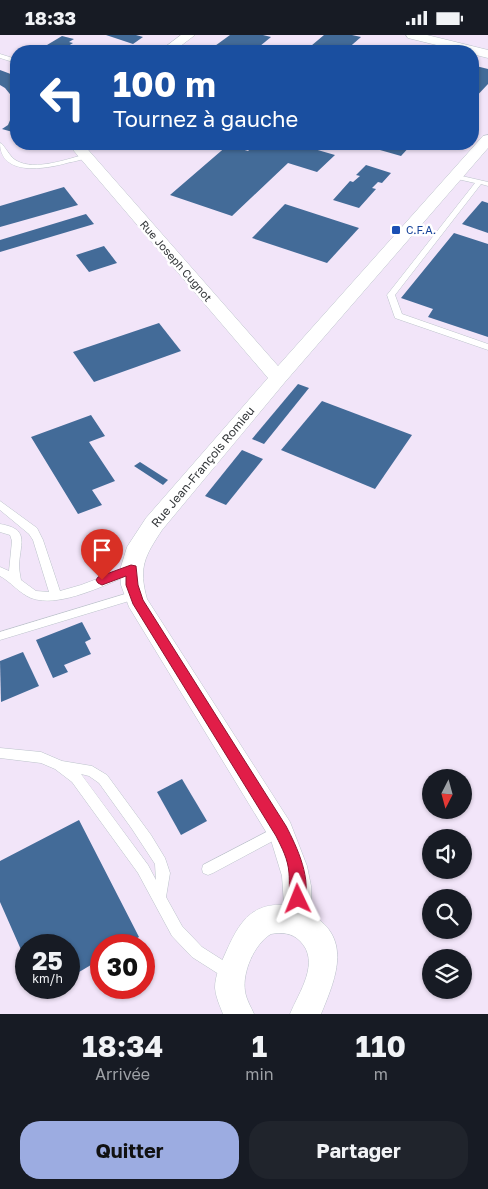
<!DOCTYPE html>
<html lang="fr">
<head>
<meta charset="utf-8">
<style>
	body { margin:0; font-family:"Golos Text",sans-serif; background:#20242c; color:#f1f3f6; height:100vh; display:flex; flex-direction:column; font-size:19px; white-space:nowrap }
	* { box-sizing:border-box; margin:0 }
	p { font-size:16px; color:#9ea1a6 }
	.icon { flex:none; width:28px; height:28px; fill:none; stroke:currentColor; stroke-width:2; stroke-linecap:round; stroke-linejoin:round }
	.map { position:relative; height:979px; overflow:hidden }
	.side { display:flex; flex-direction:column; background:#171b24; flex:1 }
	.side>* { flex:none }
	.hud { position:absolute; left:10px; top:10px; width:469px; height:105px; border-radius:20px; box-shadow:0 1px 4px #0004; background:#1a4fa0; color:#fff; overflow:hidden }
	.needle { width:32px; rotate:186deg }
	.tools { position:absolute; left:422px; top:734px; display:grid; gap:10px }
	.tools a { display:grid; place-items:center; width:50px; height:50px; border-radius:50%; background:#171b24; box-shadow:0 1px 4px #0004; font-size:25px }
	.speed { position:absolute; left:15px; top:899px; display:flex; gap:10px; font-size:25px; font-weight:700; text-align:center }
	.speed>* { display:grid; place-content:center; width:65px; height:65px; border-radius:50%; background:#171b24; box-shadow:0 1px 4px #0004; line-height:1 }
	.speed small { font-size:12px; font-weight:400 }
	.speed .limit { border:8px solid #d22; background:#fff; color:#111 }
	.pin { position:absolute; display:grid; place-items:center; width:42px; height:42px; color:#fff; margin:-51px -21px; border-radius:50% 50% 50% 0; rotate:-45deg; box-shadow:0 0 5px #0007 }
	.pin .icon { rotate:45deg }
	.me { position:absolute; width:55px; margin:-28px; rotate:358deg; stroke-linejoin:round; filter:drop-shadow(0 0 4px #0008) }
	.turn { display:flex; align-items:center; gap:18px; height:105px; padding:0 20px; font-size:22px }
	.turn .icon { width:65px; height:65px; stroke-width:2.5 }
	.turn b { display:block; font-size:35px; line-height:42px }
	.eta { display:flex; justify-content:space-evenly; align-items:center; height:85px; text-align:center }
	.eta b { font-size:30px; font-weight:700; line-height:35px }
	.button { display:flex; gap:10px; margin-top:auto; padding:10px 20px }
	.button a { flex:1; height:58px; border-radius:20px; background:#9cace1; color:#111; font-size:20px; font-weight:700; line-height:58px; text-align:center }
	.button a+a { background:#20242c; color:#f1f3f6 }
	.status { display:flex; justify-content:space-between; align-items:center; height:35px; padding:0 25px; background:#171b24; direction:ltr }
	.status svg { height:14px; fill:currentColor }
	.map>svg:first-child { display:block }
</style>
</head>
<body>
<div class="status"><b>18:33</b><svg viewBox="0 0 49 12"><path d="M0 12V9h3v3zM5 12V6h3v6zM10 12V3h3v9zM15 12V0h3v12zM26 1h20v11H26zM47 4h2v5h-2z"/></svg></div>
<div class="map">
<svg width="488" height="979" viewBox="0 0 488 979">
	<rect width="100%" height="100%" fill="#eef5fd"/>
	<!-- industrial -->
	<path fill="#f2e5f9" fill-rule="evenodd" d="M0 0H488V979H0ZM16 16H472V109H16ZM431 742H464V775H431ZM431 802H464V835H431ZM431 862H464V895H431ZM26 910H69V952H26ZM101 910H144V952H101ZM431 922H464V955H431Z"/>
	<!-- building -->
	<g fill="#436b98">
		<polygon points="106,0 136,0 143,2 133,9"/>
		<polygon points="230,0 263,0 271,2 254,16 208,16"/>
		<polygon points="324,0 352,0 361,2 345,16 305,16"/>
		<polygon points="62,1 74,4 69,7 73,8 60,16 42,13"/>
		<polygon points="400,12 407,13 416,14 413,16 395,16"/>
		<polygon points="472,30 488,34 488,49 472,66"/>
		<polygon points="0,35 16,41 16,71 14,64 5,53 0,50"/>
		<polygon points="16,71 16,98 2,94 8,90"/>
		<polygon points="255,109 297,109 335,120 317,137 288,128 232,181 170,160 228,110 248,116"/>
		<polygon points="359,109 412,109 401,121"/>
		<polygon points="366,130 391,138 382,148 378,147 372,153 376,154 359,173 333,165 350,146 353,147 360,141 356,140"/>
		<polygon points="64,152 78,170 0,192 0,171"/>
		<polygon points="482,166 488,168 488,198 462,189"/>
		<polygon points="285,169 359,193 327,228 252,203"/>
		<polygon points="86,179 94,189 0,217 0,205"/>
		<polygon points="454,198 488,209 488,302 428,282 433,274 401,263"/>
		<polygon points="104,211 117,228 89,237 76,220"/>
		<polygon points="159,288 181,316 94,347 73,317"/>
		<polygon points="298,349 309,353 264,409 252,404"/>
		<polygon points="322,366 412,400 375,454 281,415"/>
		<polygon points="91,380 105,401 89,407 115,446 92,455 102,470 78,479 31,402"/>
		<polygon points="242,415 263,424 226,470 205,461"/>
		<polygon points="140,427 168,445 163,450 134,431"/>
		<polygon points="82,587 91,604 85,607 91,619 64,630 68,637 53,643 36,605"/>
		<polygon points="23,617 39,651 1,667 0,626"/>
		<polygon points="182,744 207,786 181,800 157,757"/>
		<polygon points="79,785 139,902 126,910 101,910 101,924 69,943 69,910 26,910 26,926 0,867 0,826"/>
	</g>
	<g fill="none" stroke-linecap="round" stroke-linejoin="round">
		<!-- lane casing -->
		<g stroke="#bcc3cb" stroke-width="1">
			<g id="lane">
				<polygon points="0,19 16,24 16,28 0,23"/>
				<path d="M0 108 2 109C7 115 11 123 17 126 35 136 68 124 86 119L89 121C84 125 75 126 67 128 46 134 0 142 0 108Z"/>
				<polygon points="453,139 488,147 488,151 481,149 395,260 402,279 488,309 488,315 395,283 387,260 475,148 453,143"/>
				<path d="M0 466 37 493 43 505 60 556 81 550 131 531 135 532 136 535 135 538C108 548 60 574 31 563 19 558 11 547 0 541V532L9 536 12 506 10 500 0 497V489C29 494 21 506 19 529 19 534 20 540 21 545L36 556 49 557 33 505 29 499 0 475Z"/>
				<polygon points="135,556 139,557 140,560 139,563 0,605 0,597"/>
				<path d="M0 713 41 717 62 726 92 731 107 740 151 800 165 823 170 838 166 862 182 891 202 912 235 933 237 938 235 943 230 945 225 943 192 922 172 901 138 838 72 747 55 734 41 728 0 723ZM81 739 89 741 99 748 132 794 155 829 156 845 148 830Z"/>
				<polygon points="280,790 284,792 286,796 284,800 213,838 208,840 203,838 202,834 203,830"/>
			</g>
		</g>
		<!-- street casing -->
		<g stroke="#bcc3cb" stroke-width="1">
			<g id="street">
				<polygon points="181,0 195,0 174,16 160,16"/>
				<polygon points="406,0 427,0 488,15 488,23 472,19 472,16 461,16 408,3"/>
				<path d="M488 100V113L285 347 162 495C145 521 138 532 147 564L290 787 307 831 311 851 312 880C353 904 335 945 321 979H290C299 957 321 927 300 906 292 898 282 897 271 899 254 909 242 938 245 956 246 964 251 972 254 979H223C220 971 216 963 215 953 215 940 221 928 226 917 238 890 250 868 284 870L282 841 271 805 129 572 121 550 120 535 127 512 146 483 268 343 68 109H83L278 331 483 101Z"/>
			</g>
		</g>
		<!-- lane -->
		<use href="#lane" fill="#fff" fill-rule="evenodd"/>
		<!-- street -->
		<use href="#street" fill="#fff" fill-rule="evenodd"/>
	</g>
	<!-- route -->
	<path fill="#e11d48" stroke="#92132f" d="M131 530 136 531 138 550 143 565 286 791C297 812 313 846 303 869L298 871 292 869C288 859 290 848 289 838 288 824 282 813 276 801L133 569 126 550V541L102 550 98 548 96 545 98 542Z"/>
	<!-- markers -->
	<rect fill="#1a4fb4" stroke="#fff" stroke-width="2" x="391" y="190" width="10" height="10" rx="2.5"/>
	<g text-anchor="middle" stroke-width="5" stroke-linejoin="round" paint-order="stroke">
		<!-- far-transit labels -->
		<g font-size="11" fill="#164399" stroke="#fff" text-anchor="start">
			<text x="406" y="199">C.F.A.</text>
		</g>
		<!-- far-street labels -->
		<g font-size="11" fill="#34373a" stroke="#fff">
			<text transform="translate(176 226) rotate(49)" y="4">Rue Joseph Cugnot</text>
		</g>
		<!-- street labels -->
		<g font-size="12" fill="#34373a" stroke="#fff">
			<text transform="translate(203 432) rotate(-50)" y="4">Rue Jean-François Romieu</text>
		</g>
	</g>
</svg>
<div class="tools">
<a><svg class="needle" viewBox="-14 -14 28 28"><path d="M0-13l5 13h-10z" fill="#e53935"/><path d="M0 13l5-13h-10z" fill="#9ea1a6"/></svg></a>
<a><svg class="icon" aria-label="sound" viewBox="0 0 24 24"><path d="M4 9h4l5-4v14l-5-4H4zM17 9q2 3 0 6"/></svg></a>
<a><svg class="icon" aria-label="search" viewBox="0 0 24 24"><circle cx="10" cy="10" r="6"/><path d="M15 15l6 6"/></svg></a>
<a><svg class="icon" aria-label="layers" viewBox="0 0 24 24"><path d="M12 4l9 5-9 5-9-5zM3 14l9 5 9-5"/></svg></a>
</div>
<div class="speed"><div>25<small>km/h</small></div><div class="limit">30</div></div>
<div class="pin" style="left:102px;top:545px;background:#d93025"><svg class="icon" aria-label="arrive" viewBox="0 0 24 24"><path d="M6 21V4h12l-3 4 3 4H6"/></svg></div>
<svg class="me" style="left:298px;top:864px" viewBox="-20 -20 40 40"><path d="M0-17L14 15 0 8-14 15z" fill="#e11d48" stroke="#fff" stroke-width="4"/></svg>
<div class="hud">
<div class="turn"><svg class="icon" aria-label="left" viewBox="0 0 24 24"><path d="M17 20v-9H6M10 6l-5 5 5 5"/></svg><div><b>100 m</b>Tournez à gauche</div></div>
</div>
</div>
<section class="side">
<div class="eta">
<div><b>18:34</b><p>Arrivée</p></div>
<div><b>1</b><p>min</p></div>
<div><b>110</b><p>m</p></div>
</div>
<div class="button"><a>Quitter</a><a>Partager</a></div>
</section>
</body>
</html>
